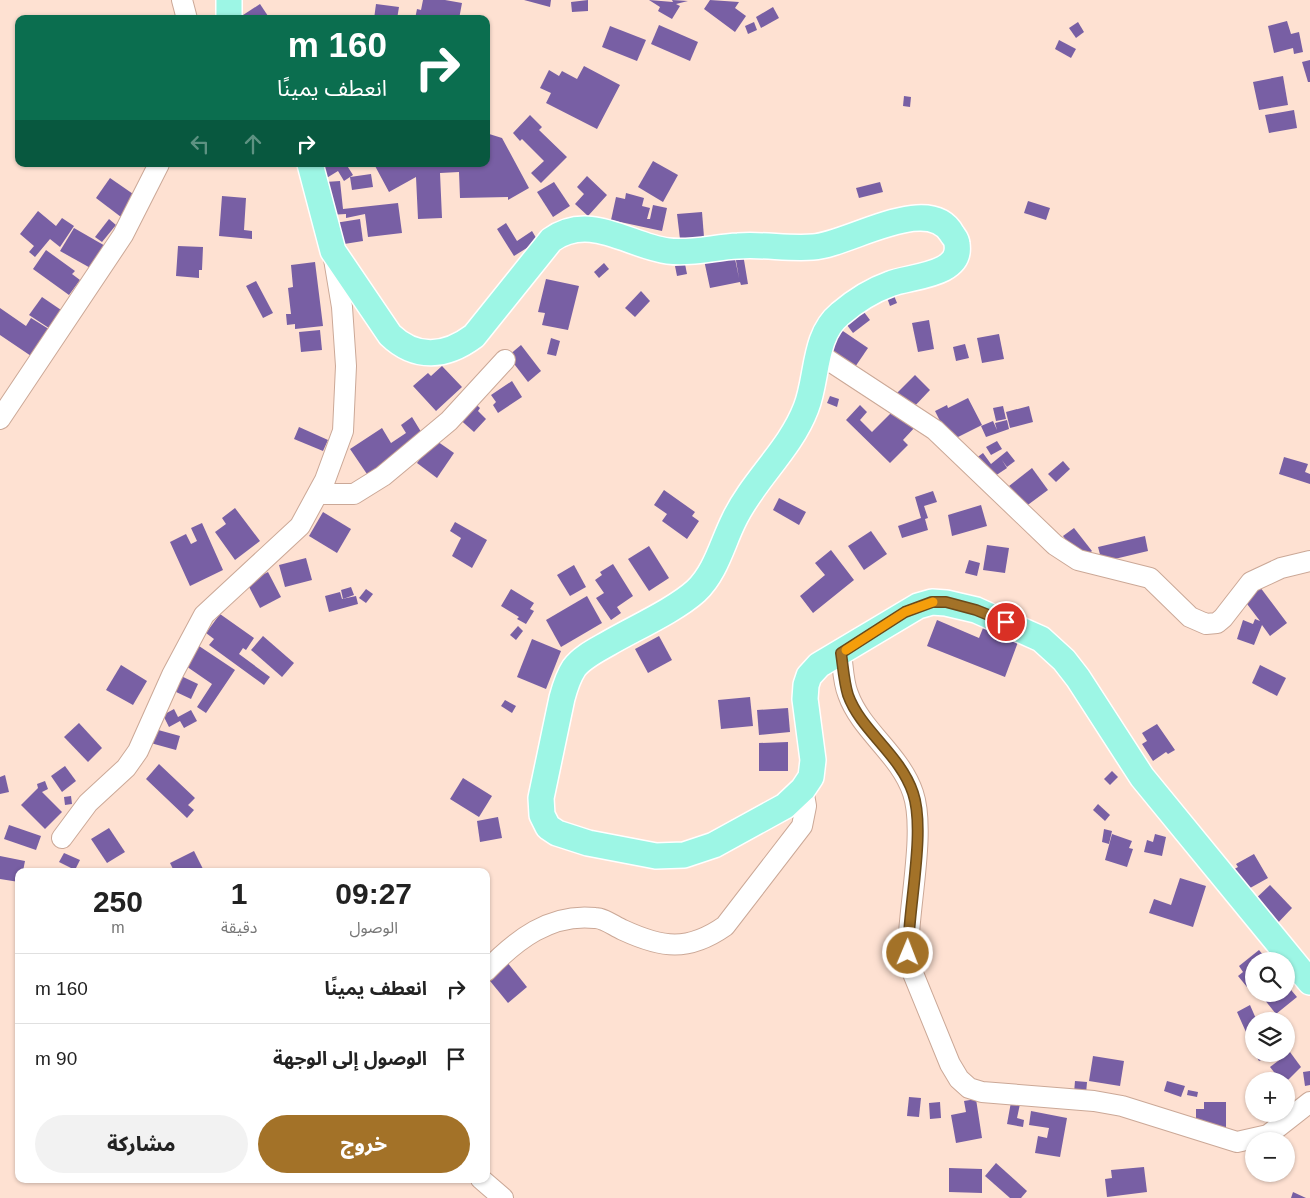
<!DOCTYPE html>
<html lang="ar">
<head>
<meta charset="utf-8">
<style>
	body { margin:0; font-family:Arial,"Noto Sans Arabic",sans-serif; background:#f2f2f2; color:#222; direction:rtl; height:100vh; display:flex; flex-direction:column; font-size:19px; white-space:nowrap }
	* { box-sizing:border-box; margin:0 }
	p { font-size:16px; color:#767676 }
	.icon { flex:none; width:28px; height:28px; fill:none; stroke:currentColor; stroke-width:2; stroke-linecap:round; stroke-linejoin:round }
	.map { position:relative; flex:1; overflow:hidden; direction:ltr }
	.details { position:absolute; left:15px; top:868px; width:475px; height:315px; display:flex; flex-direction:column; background:#fff; border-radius:10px; box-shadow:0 1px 4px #0004; direction:rtl }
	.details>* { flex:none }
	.hud { position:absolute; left:15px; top:15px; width:475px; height:152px; border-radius:10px; box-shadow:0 1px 4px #0004; direction:rtl; background:#0b6e4f; color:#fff; overflow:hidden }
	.buttons { position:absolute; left:1245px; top:952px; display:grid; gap:10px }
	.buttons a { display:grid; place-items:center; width:50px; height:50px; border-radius:50%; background:#fff; box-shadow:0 1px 4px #0004; font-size:25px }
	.pin { position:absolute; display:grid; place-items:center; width:42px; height:42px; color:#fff; margin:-21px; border:2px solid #fff; border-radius:50%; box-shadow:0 1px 5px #0007 }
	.me { position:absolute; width:55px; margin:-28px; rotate:1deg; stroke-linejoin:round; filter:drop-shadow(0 0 4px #0008) }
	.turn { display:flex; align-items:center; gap:18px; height:105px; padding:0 20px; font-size:22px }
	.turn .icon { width:65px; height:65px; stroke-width:2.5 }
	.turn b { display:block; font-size:35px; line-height:42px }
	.lanes { display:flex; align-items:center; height:48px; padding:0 20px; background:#0003; justify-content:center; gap:25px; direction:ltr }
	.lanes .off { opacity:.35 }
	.eta { display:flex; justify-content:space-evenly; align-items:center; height:85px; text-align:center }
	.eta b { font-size:30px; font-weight:800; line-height:35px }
	.primary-button { display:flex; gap:10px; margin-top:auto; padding:10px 20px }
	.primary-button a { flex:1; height:58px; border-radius:30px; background:#a37228; color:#fff; font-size:20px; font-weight:800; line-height:58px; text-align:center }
	.primary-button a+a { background:#f2f2f2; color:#222 }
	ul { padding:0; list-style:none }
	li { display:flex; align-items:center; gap:15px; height:70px; padding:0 20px; border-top:1px solid #e0e0e0 }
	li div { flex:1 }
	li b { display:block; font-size:19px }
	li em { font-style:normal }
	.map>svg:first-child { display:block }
</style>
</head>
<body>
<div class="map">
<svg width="1310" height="1198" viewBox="0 0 1310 1198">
	<rect width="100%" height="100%" fill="#fee1d2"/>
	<!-- building -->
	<g fill="#785fa4">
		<polygon points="423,0 445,0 462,3 459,19 415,19 417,9 421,10"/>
		<polygon points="524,0 551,0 550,7"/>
		<polygon points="588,0 588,11 572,12 571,2"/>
		<polygon points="649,0 673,2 672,0 688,1 676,4 680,6 672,19 658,11 660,7"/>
		<polygon points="710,0 739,2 735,8 746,16 735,32 704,9"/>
		<polygon points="260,4 270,19 237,19"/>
		<polygon points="376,4 399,7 397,19 374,19"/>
		<polygon points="773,7 779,18 761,28 756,17"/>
		<polygon points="1287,21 1291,34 1299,32 1303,52 1294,54 1293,48 1274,53 1268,26"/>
		<polygon points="754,22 757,30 748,34 745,26"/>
		<polygon points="1078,22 1084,32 1076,38 1069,28"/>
		<polygon points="659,25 698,42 690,61 651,44"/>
		<polygon points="610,26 646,40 637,61 602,47"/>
		<polygon points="1059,40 1076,49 1071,58 1055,49"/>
		<polygon points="1310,60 1310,82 1308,82 1302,62"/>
		<polygon points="584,66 620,85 597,129 546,103 551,93 540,88 549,70 559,76 562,71 577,79"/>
		<polygon points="1283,76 1288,105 1259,110 1253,82"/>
		<polygon points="904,96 911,97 910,107 903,106"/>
		<polygon points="1294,110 1297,128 1269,133 1265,115"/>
		<polygon points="530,115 542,127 539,130 567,157 541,183 531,173 544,161 522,139 520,141 513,133"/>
		<polygon points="486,133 502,138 529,188 508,200 508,197 460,198 459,172 440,173 442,218 418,219 416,177 389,192 374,164 436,164 438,166 442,164 486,164"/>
		<polygon points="653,161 678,175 663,202 638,187"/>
		<polygon points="315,164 346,164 353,175 350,177 371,174 373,187 352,190 350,177 344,181 338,171 325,179"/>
		<polygon points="587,176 607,195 588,216 575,204 584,194 577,187"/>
		<polygon points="110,178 136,196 121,217 96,198"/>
		<polygon points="340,181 343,209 398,203 402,233 368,237 365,214 346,218 346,214 329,215 325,182"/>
		<polygon points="554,182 570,206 553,217 537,192"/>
		<polygon points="880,182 883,192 859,198 856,188"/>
		<polygon points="626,193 644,198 642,206 650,208 647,219 650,219 653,205 667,208 662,231 611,220 616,197 625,199"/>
		<polygon points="222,196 246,198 244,230 252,231 252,239 219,236"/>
		<polygon points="1028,201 1050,208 1046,220 1024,213"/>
		<polygon points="38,211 56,226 62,218 74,226 60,247 50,239 35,257 29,252 34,246 20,234"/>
		<polygon points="702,212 704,237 680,239 677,214"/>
		<polygon points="109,219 116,225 102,242 95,237"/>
		<polygon points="360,219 363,241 338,245 335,223"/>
		<polygon points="506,223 517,241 532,231 538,241 514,256 497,229"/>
		<polygon points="74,228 107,247 94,270 60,251"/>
		<polygon points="178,246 203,247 202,270 199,270 199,278 176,276"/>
		<polygon points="46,250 75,271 72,274 80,280 69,295 33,269"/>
		<polygon points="734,254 739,278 735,255 743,254 748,284 741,285 740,282 710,288 704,260"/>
		<polygon points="315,262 323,326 295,329 295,324 287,325 286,314 291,314 288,288 293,287 291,265"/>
		<polygon points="604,263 609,269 599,278 594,272"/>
		<polygon points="685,264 687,274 677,276 675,266"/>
		<polygon points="546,279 579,286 568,330 542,325 545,313 538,312"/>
		<polygon points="256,281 273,313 263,318 246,286"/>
		<polygon points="641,291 650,301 635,317 625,308"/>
		<polygon points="893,293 897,303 890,306 886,295"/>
		<polygon points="42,297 64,312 52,330 29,315"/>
		<polygon points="0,308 26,326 31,318 52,331 34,358 0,335"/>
		<polygon points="861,308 870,320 853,333 844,321"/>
		<polygon points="929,320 934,349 918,352 912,323"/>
		<polygon points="837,327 868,348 853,370 822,349"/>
		<polygon points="320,330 322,350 301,352 299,332"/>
		<polygon points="999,334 1004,359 982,363 977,338"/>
		<polygon points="551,338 560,341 556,356 547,354"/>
		<polygon points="965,344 969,358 956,361 953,347"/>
		<polygon points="521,345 541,371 528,382 508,356"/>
		<polygon points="442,366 462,387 436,411 413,386 428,373 431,376"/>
		<polygon points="915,375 930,390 911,410 895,395"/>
		<polygon points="512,381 522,397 498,413 493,405 496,402 491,395"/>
		<polygon points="830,396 839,399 837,407 827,403"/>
		<polygon points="968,398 982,425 950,441 935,411 947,405 948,408"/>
		<polygon points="470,399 480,408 478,411 486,419 474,432 456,416"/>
		<polygon points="860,405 867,412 860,420 872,432 897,407 916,426 903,440 908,445 890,463 846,420"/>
		<polygon points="1003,406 1006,419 996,421 993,408"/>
		<polygon points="1029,406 1033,422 1010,428 1006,412"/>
		<polygon points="412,417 423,435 369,477 350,449 382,428 391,443 406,433 401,425"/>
		<polygon points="1007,420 1009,429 986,437 981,426 993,421 997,430 995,423"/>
		<polygon points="299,427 328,440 323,451 294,439"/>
		<polygon points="434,439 454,453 437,478 417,463"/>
		<polygon points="997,441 1002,449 991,455 986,447"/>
		<polygon points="1007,451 1015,461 1007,467 1002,460 1007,468 989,480 975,459 983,453 991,464"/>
		<polygon points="1284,457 1308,464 1305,472 1310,474 1310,484 1279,474"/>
		<polygon points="1063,461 1070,469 1056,482 1048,474"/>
		<polygon points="1032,468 1048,490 1025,507 1009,486"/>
		<polygon points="664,490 695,512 692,516 699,521 687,539 662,521 667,514 654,505"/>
		<polygon points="933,491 937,502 924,506 928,518 925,519 928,530 902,538 898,526 921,518 915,497"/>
		<polygon points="779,498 806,512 799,525 773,510"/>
		<polygon points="981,505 987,526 952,536 948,515"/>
		<polygon points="235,508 260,541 235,560 215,532 226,524 222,518"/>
		<polygon points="323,512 351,529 337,553 309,536"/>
		<polygon points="455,522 487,540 472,568 452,556 461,538 450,531"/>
		<polygon points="202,523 223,570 190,586 170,542 186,534 191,544 197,541 191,528"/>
		<polygon points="1074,528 1092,551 1081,560 1063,536"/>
		<polygon points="871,531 887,554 864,570 848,546"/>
		<polygon points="1145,536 1148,551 1102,562 1098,547"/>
		<polygon points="987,545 1009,548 1005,573 983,570"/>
		<polygon points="649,546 669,578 649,591 628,559"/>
		<polygon points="831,550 854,580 813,613 800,596 825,575 815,563"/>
		<polygon points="306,558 312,580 285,587 279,565"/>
		<polygon points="969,560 980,563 977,576 965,573"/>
		<polygon points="613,564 633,596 617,607 621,613 611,620 596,598 604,593 595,580 602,575 600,572"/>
		<polygon points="574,565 586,587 570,596 557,575"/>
		<polygon points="268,572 281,597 260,608 247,583"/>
		<polygon points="351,587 354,595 343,599 341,590"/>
		<polygon points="1260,587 1287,623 1270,636 1262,625 1254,645 1237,639 1243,620 1253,624 1255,619 1260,621 1244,600"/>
		<polygon points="366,589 373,594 366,603 359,598"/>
		<polygon points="511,589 534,603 530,609 534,611 526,624 517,619 519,617 501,606"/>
		<polygon points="340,592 342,599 356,596 358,604 329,612 325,596"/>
		<polygon points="587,596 602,623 561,647 546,620"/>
		<polygon points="220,614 254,638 246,650 243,648 239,654 270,677 264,685 209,645 214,639 206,633"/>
		<polygon points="937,620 979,638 983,628 1018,642 1005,677 927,646"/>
		<polygon points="518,626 523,631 516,640 510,635"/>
		<polygon points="263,636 294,663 282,677 251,650"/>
		<polygon points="659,636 672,660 648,673 635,649"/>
		<polygon points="532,639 561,651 546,689 517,677"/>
		<polygon points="196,644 235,670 206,713 197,707 212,684 183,664"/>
		<polygon points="121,665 147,681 133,705 106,690"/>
		<polygon points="1260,665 1286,678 1277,696 1252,683"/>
		<polygon points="181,676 198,684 191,699 174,691"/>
		<polygon points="750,697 753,726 721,729 718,700"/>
		<polygon points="505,700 516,706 512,713 501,706"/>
		<polygon points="788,708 790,732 759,735 757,710"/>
		<polygon points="174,709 178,717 191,710 197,721 184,728 180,721 169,727 163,715"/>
		<polygon points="79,723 102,748 88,762 64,737"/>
		<polygon points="1157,724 1175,750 1168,754 1166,752 1153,761 1142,744 1147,741 1142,733"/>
		<polygon points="151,728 180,736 176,750 147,742"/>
		<polygon points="788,742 788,771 759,771 759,743"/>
		<polygon points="159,764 195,798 188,805 194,810 187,818 146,779"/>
		<polygon points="65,766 76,781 62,792 51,776"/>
		<polygon points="1112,771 1118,777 1110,785 1104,779"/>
		<polygon points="5,775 9,792 0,794 0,777"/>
		<polygon points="463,778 492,796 479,817 450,799"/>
		<polygon points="45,781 48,789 42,792 62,812 45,829 21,805 38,788 37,784"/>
		<polygon points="71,796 72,804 65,805 64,797"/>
		<polygon points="1098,804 1110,815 1105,821 1093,810"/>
		<polygon points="498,817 502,838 480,842 477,821"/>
		<polygon points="9,825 41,836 36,850 4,839"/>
		<polygon points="109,828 125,852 107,863 91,839"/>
		<polygon points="1104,829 1112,831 1109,844 1102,842"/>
		<polygon points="1112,834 1132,841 1129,848 1133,849 1127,867 1105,860"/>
		<polygon points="1155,834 1166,837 1162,856 1144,852 1147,840 1153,842"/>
		<polygon points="194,851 204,871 174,871 170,863"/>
		<polygon points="64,853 80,860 75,870 59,862"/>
		<polygon points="1254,854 1268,878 1243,892 1231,871 1238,867 1236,864"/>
		<polygon points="0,856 25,861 23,871 19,871 19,882 0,879"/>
		<polygon points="1180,878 1206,886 1193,927 1149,913 1154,899 1171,905"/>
		<polygon points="1270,885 1292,908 1274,927 1251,903"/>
		<polygon points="1259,950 1268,961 1254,961 1254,983 1247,987 1238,976 1243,972 1239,966"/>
		<polygon points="503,957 527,987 508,1003 486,976"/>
		<polygon points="1286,984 1297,997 1276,1014 1260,994 1286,994"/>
		<polygon points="1250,1005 1257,1021 1254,1021 1254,1050 1237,1012"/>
		<polygon points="1290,1052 1301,1067 1287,1081 1281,1081 1270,1067"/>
		<polygon points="1255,1054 1272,1054 1272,1055 1259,1061"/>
		<polygon points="1093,1056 1124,1061 1120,1086 1089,1081"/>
		<polygon points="1310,1071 1310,1085 1305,1086 1303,1072"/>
		<polygon points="1075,1081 1087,1082 1086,1094 1074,1093"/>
		<polygon points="1167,1081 1185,1086 1181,1097 1164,1091"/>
		<polygon points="1188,1090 1198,1092 1197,1097 1187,1095"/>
		<polygon points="909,1097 921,1098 919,1117 907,1116"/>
		<polygon points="976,1099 982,1138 956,1143 951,1115 966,1112 964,1101"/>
		<polygon points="940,1102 941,1118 930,1119 929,1103"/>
		<polygon points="1011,1102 1020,1104 1017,1118 1024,1120 1023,1127 1007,1124"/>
		<polygon points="1204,1102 1226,1102 1226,1129 1196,1129 1196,1109 1204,1109"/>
		<polygon points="1031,1111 1067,1118 1060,1157 1035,1153 1038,1136 1047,1138 1049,1128 1029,1125"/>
		<polygon points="996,1163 1027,1191 1021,1198 1010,1198 985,1176"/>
		<polygon points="1144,1167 1147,1192 1107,1197 1105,1179 1112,1178 1111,1170"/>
		<polygon points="949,1168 982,1169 982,1193 949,1192"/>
		<polygon points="1293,1192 1306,1198 1291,1198"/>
	</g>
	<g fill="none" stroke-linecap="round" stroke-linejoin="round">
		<!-- minor casing -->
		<g stroke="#cba897" stroke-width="22">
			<g id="minor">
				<polyline points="182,0 187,19"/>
				<polyline points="819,354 935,430 1055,545 1078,560 1150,578 1190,617 1206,624 1217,623 1223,618 1251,582 1281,568 1310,561"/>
				<polyline points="0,419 123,235 159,164"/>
				<polyline points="318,494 354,494 383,476 449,421 505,360"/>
				<path d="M841 653C843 666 843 682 848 694 861 731 900 754 913 793 926 831 908 909 908 953L910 966 950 1064 959 1079 969 1088 982 1092 1094 1101 1122 1106 1237 1142 1268 1135 1310 1102"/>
				<polyline points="62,838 88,803 126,768 138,751 172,675 204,615 300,526 325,480 343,431 346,366 342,307 333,253"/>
				<path d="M486 971C516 940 550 913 595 918 604 918 614 926 623 930 662 948 688 952 725 926L802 826 806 806 803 789"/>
				<polyline points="481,1179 503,1198"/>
			</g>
		</g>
		<!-- major casing -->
		<g stroke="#fff" stroke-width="28">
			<g id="major">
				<polyline points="229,19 229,0"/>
				<path d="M310 164 333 251 390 335C416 360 446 357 474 336L551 240C590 212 629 246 668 251 691 254 715 247 738 246 763 244 788 249 813 247 848 245 929 192 952 234 954 237 957 240 957 244 962 276 910 276 890 284 873 290 854 302 840 314 813 336 818 378 806 408 790 450 753 480 734 520 722 544 716 572 696 591 675 610 635 628 609 643 597 650 582 657 574 668 568 677 565 687 562 698L541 798 542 815 548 827 557 833 588 843 656 856 684 855 714 845 785 806 803 789 811 777 813 760 805 699 806 685 809 676 819 665 918 606 932 602 946 603 976 610 1041 639 1064 660 1078 678 1142 777 1310 982"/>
			</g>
		</g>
		<!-- minor -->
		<use href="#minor" stroke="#fff" stroke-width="20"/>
		<!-- major -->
		<use href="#major" stroke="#9df6e5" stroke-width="25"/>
	</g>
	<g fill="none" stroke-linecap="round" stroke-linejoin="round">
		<!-- route casing -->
		<g stroke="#6a4a1a" stroke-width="12">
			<path id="route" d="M908 953C908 909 926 831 913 793 900 754 861 731 848 695 844 682 843 666 841 653L905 612 932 602H946L976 610 1006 622"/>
		</g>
		<!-- route -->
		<use href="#route" stroke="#a37228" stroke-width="9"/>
		<!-- slow -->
		<polyline stroke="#f59e0b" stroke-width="9" points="846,650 905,612 933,602"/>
	</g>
</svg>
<div class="buttons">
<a><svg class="icon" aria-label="search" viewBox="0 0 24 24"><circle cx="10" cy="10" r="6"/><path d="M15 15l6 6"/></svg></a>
<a><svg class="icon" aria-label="layers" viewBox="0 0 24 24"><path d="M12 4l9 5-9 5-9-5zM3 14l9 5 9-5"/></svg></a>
<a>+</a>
<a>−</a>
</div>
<div class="pin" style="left:1006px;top:622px;background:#d93025"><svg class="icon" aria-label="arrive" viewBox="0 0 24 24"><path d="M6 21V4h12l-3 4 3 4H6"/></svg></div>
<svg class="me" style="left:908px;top:953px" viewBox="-20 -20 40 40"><circle r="17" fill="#a37228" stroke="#fff" stroke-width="3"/><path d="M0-11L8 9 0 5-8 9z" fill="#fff"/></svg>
<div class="hud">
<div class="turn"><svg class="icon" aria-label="right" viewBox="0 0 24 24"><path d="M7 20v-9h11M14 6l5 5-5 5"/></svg><div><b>160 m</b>انعطف يمينًا</div></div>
<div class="lanes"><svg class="icon off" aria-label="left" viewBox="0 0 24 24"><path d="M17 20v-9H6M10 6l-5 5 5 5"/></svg><svg class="icon off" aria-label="ahead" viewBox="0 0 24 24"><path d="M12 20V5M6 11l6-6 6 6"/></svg><svg class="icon" aria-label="right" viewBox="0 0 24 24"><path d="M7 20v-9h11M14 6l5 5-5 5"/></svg></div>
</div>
<section class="details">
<div class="eta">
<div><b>09:27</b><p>الوصول</p></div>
<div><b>1</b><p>دقيقة</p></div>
<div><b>250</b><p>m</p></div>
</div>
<ul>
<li><svg class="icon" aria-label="right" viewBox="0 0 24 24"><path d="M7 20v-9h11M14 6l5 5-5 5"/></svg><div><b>انعطف يمينًا</b></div><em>160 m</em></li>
<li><svg class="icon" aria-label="arrive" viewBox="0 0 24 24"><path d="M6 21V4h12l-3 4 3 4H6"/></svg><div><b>الوصول إلى الوجهة</b></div><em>90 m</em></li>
</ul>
<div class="primary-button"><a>خروج</a><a>مشاركة</a></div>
</section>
</div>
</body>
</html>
